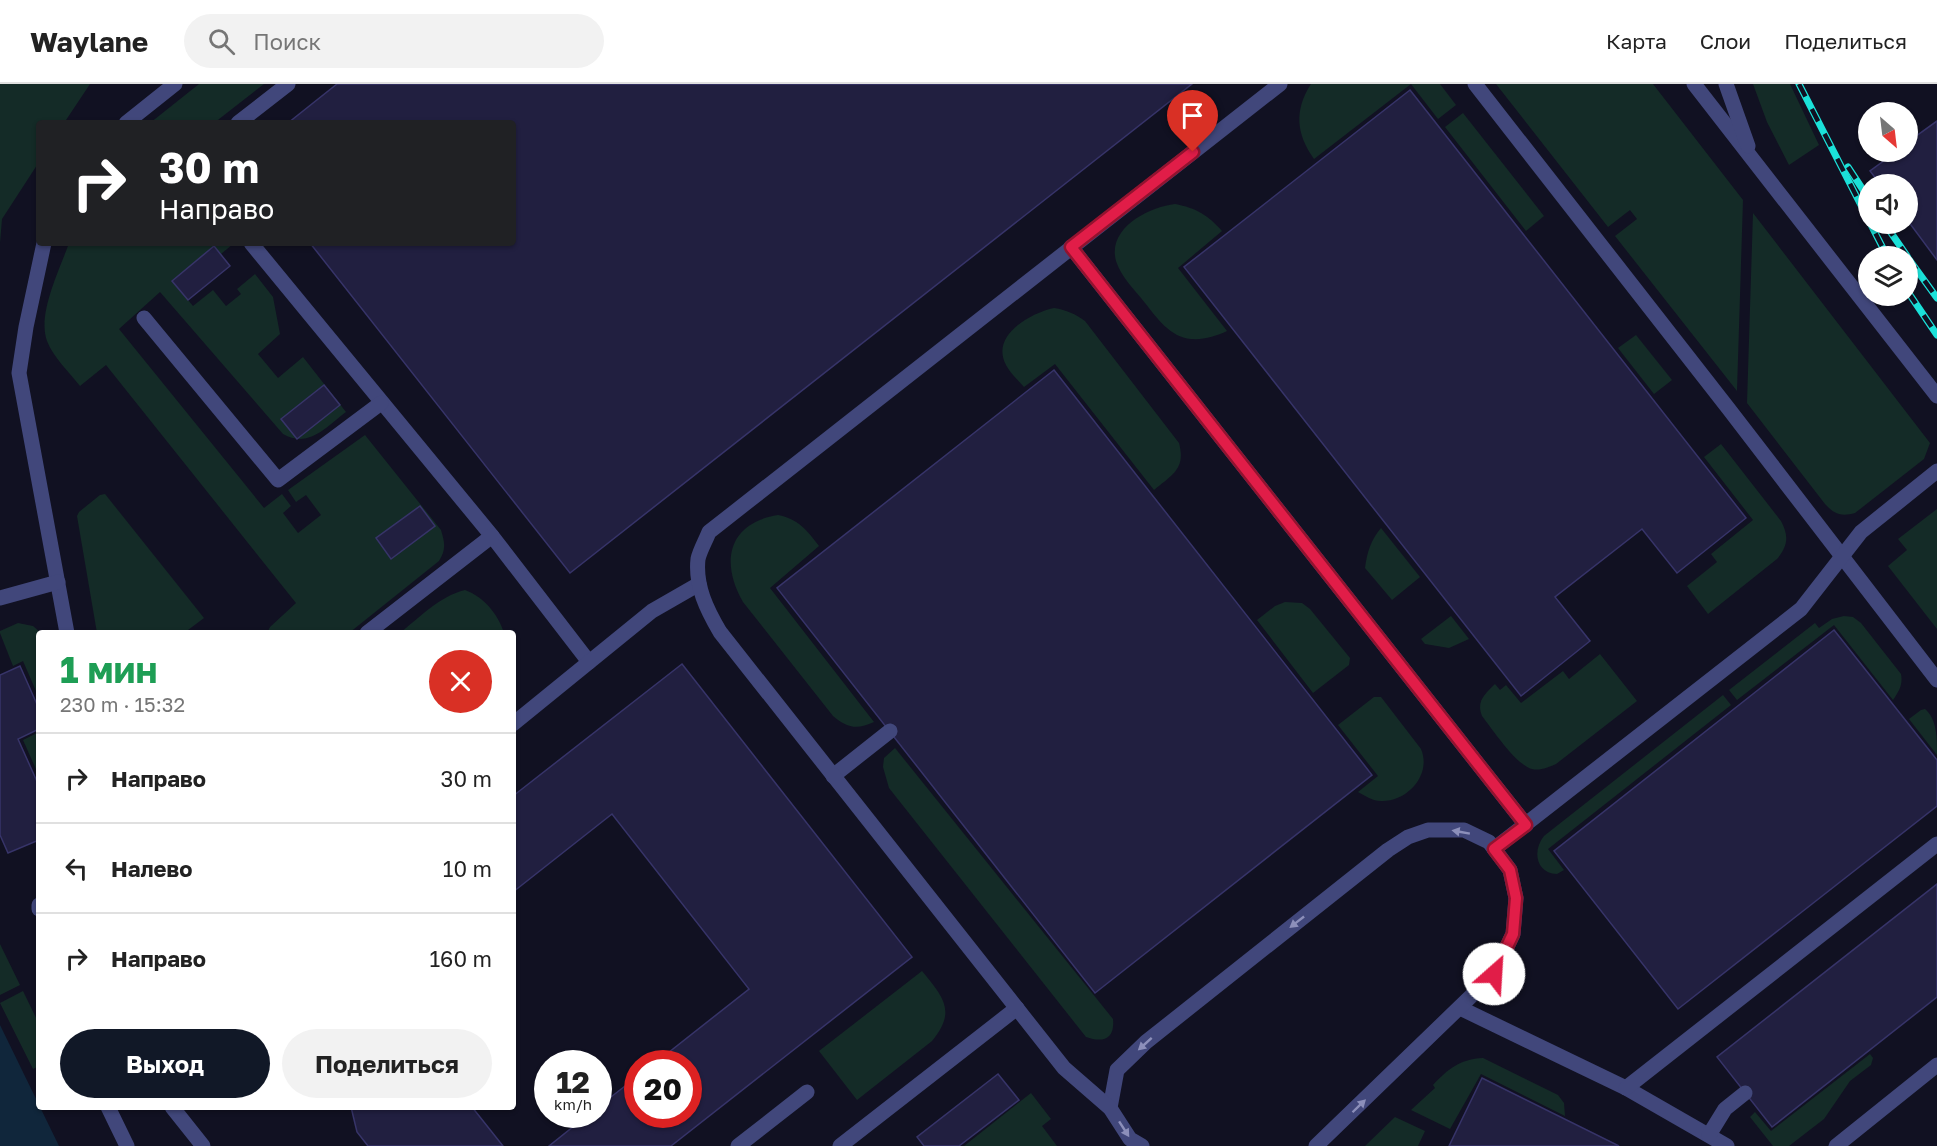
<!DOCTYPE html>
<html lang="ru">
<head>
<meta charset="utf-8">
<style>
	body { margin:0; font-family:"Golos Text",sans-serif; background:#f2f2f2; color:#222; height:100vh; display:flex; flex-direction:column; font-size:22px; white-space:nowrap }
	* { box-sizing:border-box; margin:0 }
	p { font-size:20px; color:#767676 }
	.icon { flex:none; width:33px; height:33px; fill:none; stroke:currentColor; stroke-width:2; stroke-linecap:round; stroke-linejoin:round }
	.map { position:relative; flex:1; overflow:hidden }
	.details { position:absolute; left:36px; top:546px; width:480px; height:480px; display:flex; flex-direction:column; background:#fff; border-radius:6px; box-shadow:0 2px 4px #0004 }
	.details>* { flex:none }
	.guide { position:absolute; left:36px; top:36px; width:480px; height:126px; border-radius:6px; box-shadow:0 2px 4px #0004; background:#202124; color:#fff; overflow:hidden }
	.needle { width:39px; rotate:152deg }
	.tools { position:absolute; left:1858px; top:18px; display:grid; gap:12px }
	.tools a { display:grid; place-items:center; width:60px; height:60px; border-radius:50%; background:#fff; box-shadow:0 2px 4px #0004; font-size:30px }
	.speed { position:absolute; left:534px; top:966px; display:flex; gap:12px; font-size:30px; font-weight:700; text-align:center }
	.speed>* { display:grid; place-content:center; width:78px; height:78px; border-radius:50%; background:#fff; box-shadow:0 2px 4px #0004; line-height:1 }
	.speed small { font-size:15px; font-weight:400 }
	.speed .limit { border:9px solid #d22; background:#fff; color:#111 }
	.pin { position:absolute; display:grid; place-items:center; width:51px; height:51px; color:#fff; margin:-62px -26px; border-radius:50% 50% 50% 0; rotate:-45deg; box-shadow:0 0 6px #0007 }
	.pin .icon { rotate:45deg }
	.me { position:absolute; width:66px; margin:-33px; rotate:26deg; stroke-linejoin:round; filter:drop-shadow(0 0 4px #0008) }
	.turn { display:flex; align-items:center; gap:21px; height:126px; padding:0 24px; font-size:27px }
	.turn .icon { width:78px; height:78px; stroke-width:2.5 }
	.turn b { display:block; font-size:42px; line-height:51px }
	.round { display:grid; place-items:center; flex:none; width:63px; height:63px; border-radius:32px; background:#f2f2f2 }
	.overview { display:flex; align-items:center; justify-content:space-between; height:102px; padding:0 24px }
	h1 { font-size:36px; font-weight:700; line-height:45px; color:#1e9e55 }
	.action { display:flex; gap:12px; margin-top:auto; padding:12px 24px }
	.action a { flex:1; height:69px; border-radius:36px; background:#111827; color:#fff; font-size:24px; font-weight:700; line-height:69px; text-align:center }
	.action a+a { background:#f2f2f2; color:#222 }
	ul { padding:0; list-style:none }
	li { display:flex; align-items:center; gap:18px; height:90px; padding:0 24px; border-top:2px solid #e0e0e0 }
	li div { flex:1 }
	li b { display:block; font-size:22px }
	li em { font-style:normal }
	header { display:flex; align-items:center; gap:36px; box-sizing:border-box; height:84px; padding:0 30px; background:#fff; border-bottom:2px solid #e0e0e0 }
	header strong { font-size:28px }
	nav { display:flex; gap:33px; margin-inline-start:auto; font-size:21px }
	.search { width:420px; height:54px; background:#f2f2f2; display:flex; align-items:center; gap:15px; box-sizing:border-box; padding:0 21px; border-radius:33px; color:#767676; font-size:22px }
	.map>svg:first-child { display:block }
</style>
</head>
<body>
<header>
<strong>Waylane</strong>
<div class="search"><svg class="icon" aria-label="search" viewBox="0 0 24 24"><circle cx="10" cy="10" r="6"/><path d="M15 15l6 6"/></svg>Поиск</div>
<nav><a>Карта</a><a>Слои</a><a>Поделиться</a></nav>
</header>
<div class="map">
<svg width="1937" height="1062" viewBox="0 0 1937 1062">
	<rect width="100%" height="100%" fill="#112"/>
	<!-- green -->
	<g fill="#142b27">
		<polygon points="0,0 90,0 64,39 39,39 39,78 2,135 0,159"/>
		<polygon points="199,0 264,0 214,39 150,39"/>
		<path d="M1311 0H1411L1314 75C1296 50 1294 26 1311 0Z"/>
		<polygon points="1411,0 1440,0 1456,21 1438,35"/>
		<polygon points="1496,0 1653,0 1743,116 1737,307 1615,152 1637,135 1630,126 1608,143"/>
		<polygon points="1753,0 1790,0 1819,61 1789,81 1767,38"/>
		<polygon points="1463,29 1544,132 1526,147 1445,43"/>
		<path d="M1175 120C1196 124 1208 131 1222 147L1178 184 1227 247C1216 252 1204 256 1191 255 1170 253 1157 234 1145 219 1135 206 1121 193 1116 177 1107 144 1149 123 1175 120Z"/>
		<path d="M1753 129 1930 359 1924 375 1855 429C1841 433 1834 430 1825 420L1747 319Z"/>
		<path d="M69 159H232L233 160 221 170 214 162 172 197 193 222 213 206 226 222 241 210 237 205 255 190 273 213 280 250 258 270 278 294 303 273 346 328C327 342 309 365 283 350L160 208 119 245 264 424 282 410 291 422 283 429 298 449 321 431 306 411 296 418 288 406 365 351 441 446C445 459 446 466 439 477L349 549H267L270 543 296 519 106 281 80 302C69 288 53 273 47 257 37 230 60 185 69 159Z"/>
		<path d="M1054 224C1067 226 1075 230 1085 237L1179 359C1186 385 1172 391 1154 406L1055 280 1024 303C1018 296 1010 289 1006 281 990 251 1031 229 1054 224Z"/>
		<polygon points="1636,251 1672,296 1654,310 1618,264"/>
		<path d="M1721 360 1781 437C1789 452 1788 462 1777 475L1708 530 1687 502 1717 478 1711 470 1753 436 1704 373Z"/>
		<polygon points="105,410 204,534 184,549 97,549 77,432 79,428 100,411"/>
		<polygon points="1937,425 1937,545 1888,482 1907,466 1898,455"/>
		<path d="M778 431C798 435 807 446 819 462L770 504 874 638C857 646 847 644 833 632L743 518C720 478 728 439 778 431Z"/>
		<path d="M1381 444 1420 493 1392 516 1365 484C1367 468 1371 456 1381 444Z"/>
		<path d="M465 506C484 513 498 530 504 549H400C420 533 440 512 465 506Z"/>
		<polygon points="1285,518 1302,519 1310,525 1350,574 1349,581 1313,609 1257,536 1275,522"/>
		<polygon points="1451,532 1469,555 1449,564 1425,560 1421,555"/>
		<path d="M1844 532 1853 533 1861 539 1901 590C1903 601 1899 607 1893 616L1834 541 1737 616 1729 606 1815 539 1819 544 1832 535Z"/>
		<polygon points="18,539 33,542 41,549 39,549 39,614 23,577 13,582 0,549 0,547"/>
		<path d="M1600 570 1637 617 1556 680C1549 683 1540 687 1532 685 1516 681 1493 646 1482 632 1476 617 1485 610 1495 600L1500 606 1506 601 1521 619 1563 587 1569 595Z"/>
		<path d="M1723 611 1731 621 1548 765 1564 786 1557 790C1536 789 1532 767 1544 752Z"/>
		<path d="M1374 613H1381L1421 665C1432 691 1407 718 1381 717 1373 717 1365 712 1358 708L1378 692 1338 641Z"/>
		<path d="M1925 625C1937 635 1937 654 1937 671L1909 635 1921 626Z"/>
		<polygon points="39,648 39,692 23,656"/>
		<path d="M895 664 1113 935C1115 955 1103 959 1086 953L889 704 883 683 884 674Z"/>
		<polygon points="0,860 20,901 0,911"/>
		<path d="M922 887C943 913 957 927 932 957L857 1016 819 967Z"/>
		<polygon points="23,907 39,940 39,982 33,985 0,919"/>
		<polygon points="1870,970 1873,974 1871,981 1850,997 1824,1035 1789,1062 1773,1062 1750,1033 1755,1028 1771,1047"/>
		<path d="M1483 974 1558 1011 1564 1019 1565 1032 1481 990 1450 1045 1411 1026 1435 1004 1433 1001C1448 985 1460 975 1483 974Z"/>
		<polygon points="1031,1009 1051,1035 1042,1042 1057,1062 964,1062"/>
		<polygon points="1395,1033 1425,1047 1418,1062 1365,1062"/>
	</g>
	<!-- water -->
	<polygon fill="#10263b" points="0,941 59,1062 0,1062"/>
	<!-- building -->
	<g fill="#211f40" stroke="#373469" stroke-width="1.5">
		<polygon points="337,0 1192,0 570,489 310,159 513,159 513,39 288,39"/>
		<polygon points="1410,6 1746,434 1677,489 1642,445 1555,513 1590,557 1521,612 1184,183"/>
		<polygon points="1937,37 1937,176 1908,137 1908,100 1880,100 1870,87 1896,68 1908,68 1908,58"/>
		<polygon points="214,162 230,182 188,216 172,197"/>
		<polygon points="1054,286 1372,691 1095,909 777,504"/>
		<polygon points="324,301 340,321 297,355 281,335"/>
		<polygon points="420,422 435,442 391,475 376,454"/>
		<polygon points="1834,546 1937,676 1937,722 1678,925 1554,767"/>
		<polygon points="682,580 912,873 671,1062 549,1062 589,1030 598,1030 598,1023 638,992 638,1030 688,1030 688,980 654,980 749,905 612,730 513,808 513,712"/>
		<polygon points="20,582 39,625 39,645 18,655 39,702 39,756 8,769 0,751 0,591"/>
		<polygon points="1937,800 1937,913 1772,1043 1717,973"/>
		<polygon points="998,990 1019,1016 959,1062 924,1062 917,1053"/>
		<polygon points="1482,994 1619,1062 1449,1062"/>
		<polygon points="351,1023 472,1023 503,1062 368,1062 357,1048"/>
	</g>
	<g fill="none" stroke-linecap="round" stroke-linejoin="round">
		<!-- minor -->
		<g stroke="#41477b" stroke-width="15">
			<polyline points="1475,0 1728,324 1937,596"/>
			<polyline points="1694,0 1937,312"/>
			<polyline points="1726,0 1748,62"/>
			<polyline points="126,39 175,0"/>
			<polyline points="238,39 288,0"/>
			<polyline points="44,159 26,243 19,289 67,549"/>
			<polyline points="251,159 492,452 589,578"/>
			<polyline points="1071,163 1526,741"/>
			<polyline points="144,234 278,396 381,319"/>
			<polyline points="0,514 58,498"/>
			<polyline points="367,549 492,452"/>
			<polyline points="513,640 652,527 699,500"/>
			<polyline points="833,692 890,647"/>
			<polyline points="1494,765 1801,525 1861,448 1937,387"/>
			<polyline points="39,821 39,825"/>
			<polyline points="1460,924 1626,1004 1727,1062"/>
			<polyline points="1626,1004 1937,760"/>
			<polyline points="108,1023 127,1062"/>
			<polyline points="172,1023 203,1062"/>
			<polyline points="1110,1024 1117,986 1146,958 1388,766 1408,753 1428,746 1464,746 1489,758 1510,786 1516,814 1513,850 1494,890 1316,1062"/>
			<polyline points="1709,1051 1725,1025 1745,1009"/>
			<polyline points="738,1062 807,1008"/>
			<polyline points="840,1062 1017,924"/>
			<path d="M1142 1062 1130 1055 1110 1024 1064 984 720 548C707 526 695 502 698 475 700 466 706 456 709 448L1280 0"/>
			<polyline points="1836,1062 1937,981"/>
		</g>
		<!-- rail casing -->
		<g stroke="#1be1d9" stroke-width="7">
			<g id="rail">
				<polyline points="1799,0 1887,172"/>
				<polyline points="1848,83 1869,115"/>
				<polyline points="1885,140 1907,172"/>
				<polyline points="1908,174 1937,214"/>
				<polyline points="1908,208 1937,251"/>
			</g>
		</g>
		<!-- rail -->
		<use href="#rail" stroke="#112" stroke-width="4.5" stroke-dasharray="14" stroke-linecap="butt"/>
	</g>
	<!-- one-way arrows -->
	<defs><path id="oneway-solid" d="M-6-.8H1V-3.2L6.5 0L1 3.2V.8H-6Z" transform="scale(1.5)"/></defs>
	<g fill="#8c8fba">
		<use href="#oneway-solid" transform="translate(1461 748) rotate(-170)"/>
		<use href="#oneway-solid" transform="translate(1297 838) rotate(142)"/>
		<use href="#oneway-solid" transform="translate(1145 960) rotate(138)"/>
		<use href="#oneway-solid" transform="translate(1359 1022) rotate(-44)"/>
		<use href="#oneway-solid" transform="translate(1124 1045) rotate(57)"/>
	</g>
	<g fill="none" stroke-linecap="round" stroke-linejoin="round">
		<!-- route casing -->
		<g stroke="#92132f" stroke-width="15">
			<polyline id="route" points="1193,68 1071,163 1526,741 1494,765 1510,786 1516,814 1513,850 1494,890"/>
		</g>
		<!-- route -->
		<use href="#route" stroke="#e11d48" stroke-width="10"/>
	</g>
</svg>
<div class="tools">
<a><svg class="needle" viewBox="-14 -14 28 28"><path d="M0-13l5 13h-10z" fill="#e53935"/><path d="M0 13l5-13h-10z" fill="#767676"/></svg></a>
<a><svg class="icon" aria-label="sound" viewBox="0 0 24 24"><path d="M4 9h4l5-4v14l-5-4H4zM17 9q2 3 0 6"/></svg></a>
<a><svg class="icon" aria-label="layers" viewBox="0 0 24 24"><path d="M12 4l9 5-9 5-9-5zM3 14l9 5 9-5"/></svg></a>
</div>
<div class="speed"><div>12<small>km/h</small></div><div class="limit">20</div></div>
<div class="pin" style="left:1193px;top:68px;background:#d93025"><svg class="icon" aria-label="arrive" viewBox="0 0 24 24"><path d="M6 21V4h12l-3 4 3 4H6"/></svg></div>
<svg class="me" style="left:1494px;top:890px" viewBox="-20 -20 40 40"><circle r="19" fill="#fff"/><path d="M0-13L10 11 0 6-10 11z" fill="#e11d48"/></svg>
<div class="guide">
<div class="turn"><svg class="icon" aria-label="right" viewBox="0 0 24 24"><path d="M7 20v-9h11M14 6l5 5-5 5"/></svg><div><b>30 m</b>Направо</div></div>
</div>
<section class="details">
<div class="overview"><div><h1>1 мин</h1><p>230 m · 15:32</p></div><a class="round" style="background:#d93025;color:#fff"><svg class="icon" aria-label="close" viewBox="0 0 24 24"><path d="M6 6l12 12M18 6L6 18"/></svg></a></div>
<ul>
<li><svg class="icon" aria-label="right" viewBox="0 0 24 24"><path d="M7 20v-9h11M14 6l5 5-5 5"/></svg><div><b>Направо</b></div><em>30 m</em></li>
<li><svg class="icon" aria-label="left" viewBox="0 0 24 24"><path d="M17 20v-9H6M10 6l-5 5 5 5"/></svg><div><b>Налево</b></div><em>10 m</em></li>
<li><svg class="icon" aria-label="right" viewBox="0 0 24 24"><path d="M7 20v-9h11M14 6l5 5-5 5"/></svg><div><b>Направо</b></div><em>160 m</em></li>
</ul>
<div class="action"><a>Выход</a><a>Поделиться</a></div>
</section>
</div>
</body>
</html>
